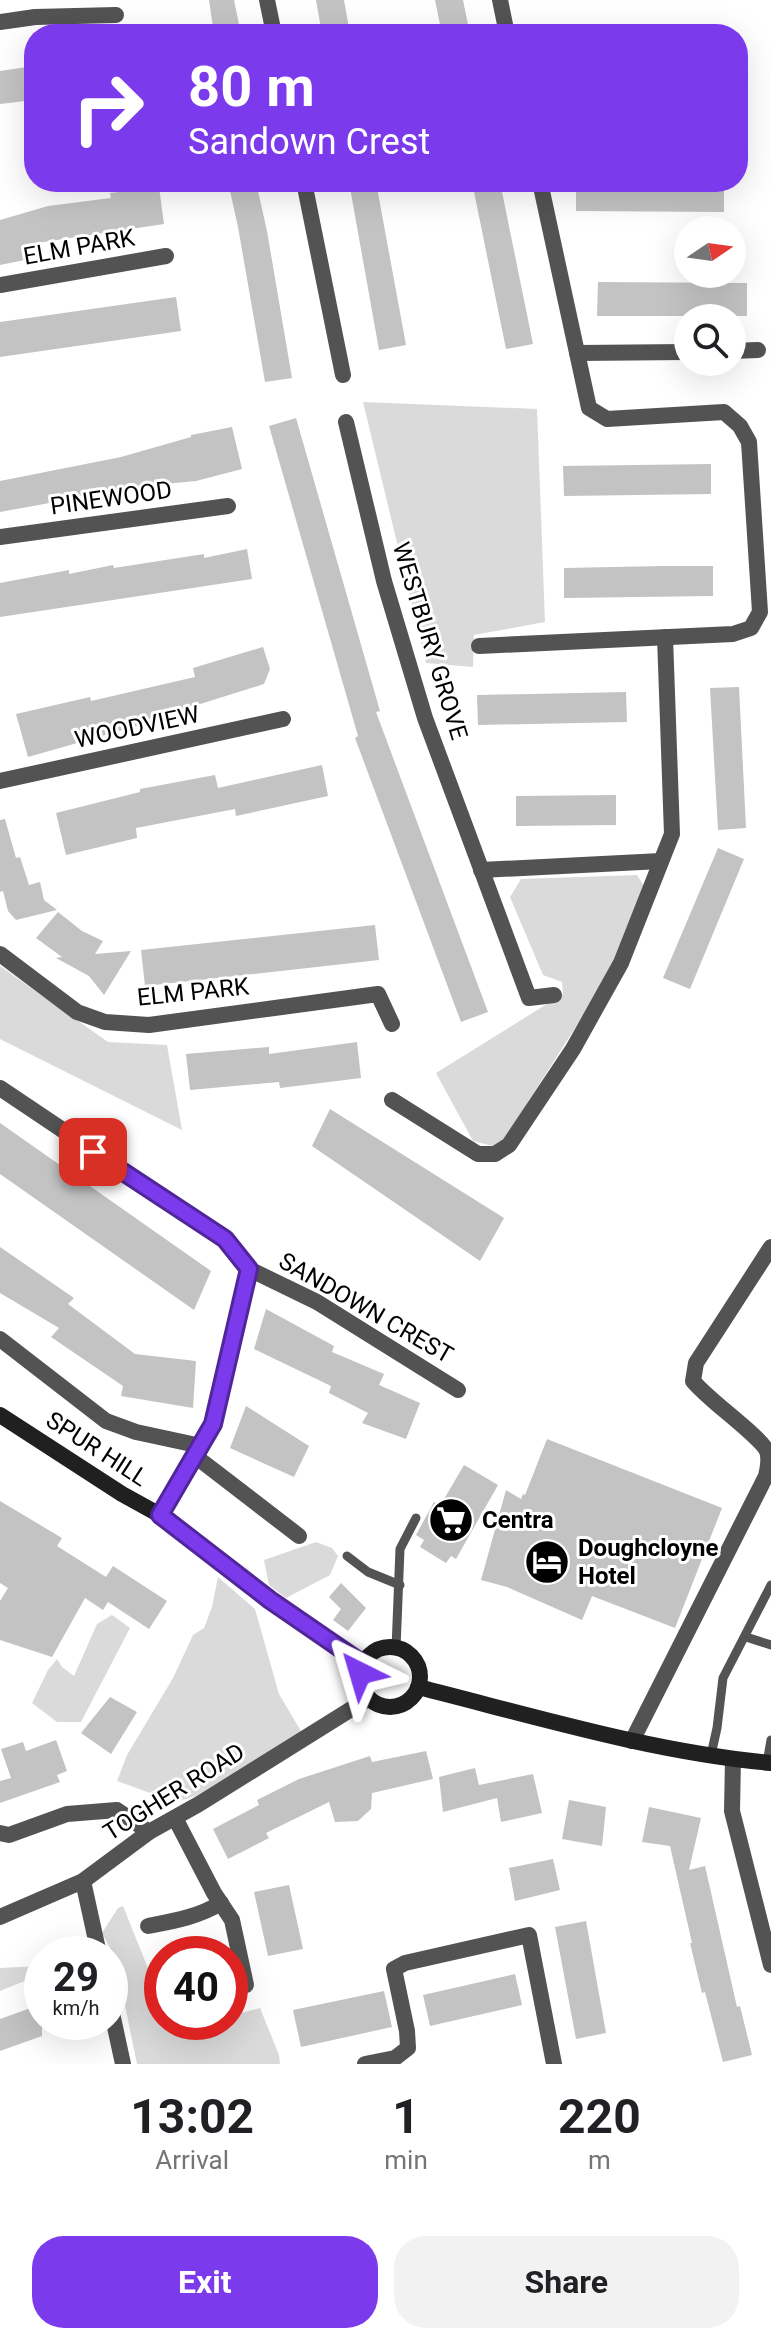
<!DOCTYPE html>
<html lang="en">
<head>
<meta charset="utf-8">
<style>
	body { margin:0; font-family:Roboto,sans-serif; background:#f2f2f2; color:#202124; height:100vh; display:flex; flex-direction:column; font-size:30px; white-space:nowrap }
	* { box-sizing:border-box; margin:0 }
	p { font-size:26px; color:#757577 }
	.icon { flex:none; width:44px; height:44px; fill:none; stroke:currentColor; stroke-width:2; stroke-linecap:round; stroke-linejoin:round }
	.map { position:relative; height:2064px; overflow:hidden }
	.sheet { display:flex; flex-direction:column; background:#fff; flex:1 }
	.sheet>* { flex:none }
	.banner { position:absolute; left:24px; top:24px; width:724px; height:168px; border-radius:32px; box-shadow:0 8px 32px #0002; background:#7c3aed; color:#fff; overflow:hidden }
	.needle { width:52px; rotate:77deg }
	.fabs { position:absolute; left:674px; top:216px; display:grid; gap:16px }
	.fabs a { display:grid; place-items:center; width:72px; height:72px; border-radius:50%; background:#fff; box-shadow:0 8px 32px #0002; font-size:40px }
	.speed { position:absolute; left:24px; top:1936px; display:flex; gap:16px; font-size:40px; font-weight:700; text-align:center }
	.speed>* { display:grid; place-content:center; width:104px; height:104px; border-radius:50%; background:#fff; box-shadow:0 8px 32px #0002; line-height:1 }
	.speed small { font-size:20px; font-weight:400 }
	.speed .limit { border:12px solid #d22; background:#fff; color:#111 }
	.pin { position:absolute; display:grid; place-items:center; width:68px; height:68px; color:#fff; margin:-34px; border-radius:16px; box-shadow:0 4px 12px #0006 }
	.me { position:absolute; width:88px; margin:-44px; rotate:320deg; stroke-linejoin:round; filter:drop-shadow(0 0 6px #0008) }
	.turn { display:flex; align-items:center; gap:28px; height:168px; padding:0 32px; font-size:36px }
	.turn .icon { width:104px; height:104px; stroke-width:2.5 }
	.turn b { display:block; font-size:56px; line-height:68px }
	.eta { display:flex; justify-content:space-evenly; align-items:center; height:136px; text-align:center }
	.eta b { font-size:48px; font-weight:700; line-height:56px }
	.primary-button { display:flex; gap:16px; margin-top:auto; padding:16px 32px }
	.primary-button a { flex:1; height:92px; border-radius:32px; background:#7c3aed; color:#fff; font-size:32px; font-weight:700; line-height:92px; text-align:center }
	.primary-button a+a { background:#f2f2f2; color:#202124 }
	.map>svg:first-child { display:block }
</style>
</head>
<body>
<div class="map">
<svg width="771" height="2064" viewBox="0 0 771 2064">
	<rect width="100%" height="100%" fill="#fff"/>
	<!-- green -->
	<g fill="#dadada">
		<polygon points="363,402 537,409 545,622 474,635 473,667 426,663"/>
		<polygon points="637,875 644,886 617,962 503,1141 493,1146 473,1141 436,1073 563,994 562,982 543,975 510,897 521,879"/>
		<polygon points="0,966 108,1042 167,1045 182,1130 0,1039"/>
		<polygon points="316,1542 332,1548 338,1556 330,1575 286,1598 269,1585 264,1560"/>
		<polygon points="218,1577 255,1609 279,1694 305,1738 266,1756 196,1796 175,1802 117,1781 127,1755 173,1678 193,1635 204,1628 212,1607"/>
		<polygon points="112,1615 130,1628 81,1722 57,1722 32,1703 48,1670 57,1659 62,1667 74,1676 97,1624"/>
		<polygon points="123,1906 162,2003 162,2022 171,2022 176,2032 210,2022 230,2022 230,2016 260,2008 279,2055 280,2064 137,2064 115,1957 102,1933 118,1908"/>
		<polygon points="42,1966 42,1974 0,1991 0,1968"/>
	</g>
	<!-- building -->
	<g fill="#c3c3c3">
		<polygon points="209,0 234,0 241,34 214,34"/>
		<polygon points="316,0 344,0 350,34 322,34"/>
		<polygon points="435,0 463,0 470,34 442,34"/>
		<polygon points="34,66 34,100 0,104 0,71"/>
		<polygon points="228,182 256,182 267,231 292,378 265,382 238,227"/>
		<polygon points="349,182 376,182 406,345 379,350"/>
		<polygon points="472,182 500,182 533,344 506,349"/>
		<polygon points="576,182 724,182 724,212 576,211"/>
		<polygon points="159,187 164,224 37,243 40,257 0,265 0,220 48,206 111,198 110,193"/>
		<polygon points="598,282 747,283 747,316 597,316"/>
		<polygon points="176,297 181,331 0,357 0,322"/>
		<polygon points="296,418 380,711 376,712 488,1012 461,1022 355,738 358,736 269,426"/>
		<polygon points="232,427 242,469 196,481 143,486 0,512 0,481 121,457 191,437 191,435"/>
		<polygon points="711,464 711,494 564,496 563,466"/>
		<polygon points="247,549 252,579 0,617 0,583 69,570 69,574 113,565 114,568 204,554 204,558"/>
		<polygon points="663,566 713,566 713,596 564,598 564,568"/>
		<polygon points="263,647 270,669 264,684 178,711 179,714 28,757 16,714 90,697 91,701 195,677 193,668"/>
		<polygon points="739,687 746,828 718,830 710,688"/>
		<polygon points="626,692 627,722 478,725 477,695"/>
		<polygon points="322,765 328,796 236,816 235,809 136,828 137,838 66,855 56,813 140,792 140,789 215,775 218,788"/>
		<polygon points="616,795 616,825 516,826 516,796"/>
		<polygon points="5,819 16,858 20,857 29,885 40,882 44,900 57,910 16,920 8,911 3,891 0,892 0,820"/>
		<polygon points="718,848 744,859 690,989 663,978"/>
		<polygon points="58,912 82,931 103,941 95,954 131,951 104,995 89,976 56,958 62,957 36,938"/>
		<polygon points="375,925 379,960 145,986 141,950"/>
		<polygon points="357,1042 361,1078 280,1088 279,1082 190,1090 186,1054 269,1047 269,1054"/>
		<polygon points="330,1109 504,1218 480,1261 312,1146"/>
		<polygon points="0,1123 211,1271 194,1310 0,1174"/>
		<polygon points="0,1247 74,1298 68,1304 135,1354 196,1361 193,1408 121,1396 123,1386 51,1337 59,1328 0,1293"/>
		<polygon points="266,1309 334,1346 332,1352 384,1374 379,1385 420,1403 406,1439 362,1423 368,1413 329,1393 331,1386 254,1349"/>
		<polygon points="246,1406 309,1446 294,1477 230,1448"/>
		<polygon points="547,1439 722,1508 675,1628 592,1596 582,1620 507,1587 481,1580 506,1490 521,1499 523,1494 525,1495"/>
		<polygon points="464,1465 498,1485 456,1559 451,1556 446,1563 420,1547 424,1540 416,1535 434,1502 440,1506"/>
		<polygon points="0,1501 62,1538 57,1546 106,1577 113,1566 167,1601 149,1629 108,1602 103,1610 85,1598 52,1657 0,1640 0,1601 8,1588 0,1583"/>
		<polygon points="341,1583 366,1608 348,1631 333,1620 341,1609 329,1597"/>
		<polygon points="110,1697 137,1712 111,1754 81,1733"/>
		<polygon points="56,1740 67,1771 57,1775 60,1782 0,1803 0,1781 11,1778 1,1749 23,1742 26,1751"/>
		<polygon points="426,1751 433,1779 372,1793 371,1809 358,1821 335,1822 329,1802 266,1833 269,1838 228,1859 213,1829 259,1805 257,1800 299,1779 370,1756 372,1762"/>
		<polygon points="475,1768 479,1785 533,1774 542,1813 501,1822 497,1798 443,1812 439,1777"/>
		<polygon points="569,1800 606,1807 602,1846 562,1839"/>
		<polygon points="649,1807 701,1818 689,1870 705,1866 737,2007 740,2006 752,2055 723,2062 705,1992 702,1993 690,1943 692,1943 670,1846 642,1842"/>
		<polygon points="553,1859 560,1890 515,1901 509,1868"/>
		<polygon points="289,1885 303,1949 268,1956 254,1892"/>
		<polygon points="586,1921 606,2033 576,2039 555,1927"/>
		<polygon points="515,1974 522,2005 430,2026 423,1995"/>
		<polygon points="384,1991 392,2027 301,2047 293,2010"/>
		<polygon points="42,2004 42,2036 0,2051 0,2019"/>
	</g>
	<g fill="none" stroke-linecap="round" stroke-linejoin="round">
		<!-- lane -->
		<g stroke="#535353" stroke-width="9">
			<polyline points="347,1556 368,1572 400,1585"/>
			<polyline points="746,1637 771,1645"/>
			<polyline points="396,1648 400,1549 416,1518"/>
			<polyline points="711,1755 717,1728 723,1678 771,1585"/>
			<polyline points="767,1763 771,1740"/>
		</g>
		<!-- street -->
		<g stroke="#535353" stroke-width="16">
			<polyline points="267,0 274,34"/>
			<polyline points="500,0 507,34"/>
			<polyline points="0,22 35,17 116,15"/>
			<polyline points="304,182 343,375"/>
			<polyline points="0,285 166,256"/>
			<polyline points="732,351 758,350"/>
			<polyline points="577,353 688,352"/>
			<polyline points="346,422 384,581 425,718 529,998 554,995"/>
			<polyline points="0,537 228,506"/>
			<polyline points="479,646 733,634 751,628 760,612 749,442 740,426 724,412 607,419 589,408 540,182"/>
			<polyline points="0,781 283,719"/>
			<polyline points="481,870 661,861"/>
			<polyline points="0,954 77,1012 105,1022 149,1025 378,994 392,1024"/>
			<polyline points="0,1088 225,1239 249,1269 317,1302 458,1390"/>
			<polyline points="392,1100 478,1154 495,1154 509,1145 573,1049 621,963 672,834 665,637"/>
			<polyline points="0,1339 106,1421 136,1432 201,1446"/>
			<polyline points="195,1456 299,1536"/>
			<polyline points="160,1515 213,1424 249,1269"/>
			<path d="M632 1741 766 1476C768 1467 770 1459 767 1451 760 1436 708 1400 693 1381L696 1363 771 1247"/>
			<polyline points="733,1759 732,1811 771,1965"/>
			<polyline points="175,1818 214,1893 232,1920 246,1985"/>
			<polyline points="0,1833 9,1835 67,1814 117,1810 149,1832"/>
			<polyline points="83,1881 99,1954"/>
			<polyline points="0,1917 83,1881 149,1832 199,1804 369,1698"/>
			<path d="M148 1926C174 1921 198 1917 221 1903"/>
			<polyline points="110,2004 123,2064"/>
			<polyline points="365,2064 395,2058 408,2048 407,2031 394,1969 405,1963 529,1935 554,2064"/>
		</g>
		<!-- secondary -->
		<g stroke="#202020" stroke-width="16">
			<polyline points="0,1415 122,1494 160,1515 270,1600 363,1664"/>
			<circle cx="390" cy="1677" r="30"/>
			<path d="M418 1687C534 1716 651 1752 771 1763"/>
		</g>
	</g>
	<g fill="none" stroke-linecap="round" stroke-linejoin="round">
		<!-- route casing -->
		<g stroke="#51269a" stroke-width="20">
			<polyline id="route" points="93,1152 225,1239 249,1269 213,1424 160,1515 270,1600 363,1664 360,1673"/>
		</g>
		<!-- route -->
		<use href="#route" stroke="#7c3aed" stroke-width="14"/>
	</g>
	<!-- icons -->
	<defs>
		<g id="supermarket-disc" transform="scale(2.3)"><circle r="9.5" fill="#000" stroke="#fff"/><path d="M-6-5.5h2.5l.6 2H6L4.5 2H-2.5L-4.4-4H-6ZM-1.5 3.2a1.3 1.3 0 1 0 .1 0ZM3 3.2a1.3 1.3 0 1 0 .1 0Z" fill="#fff"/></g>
		<g id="hotel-disc" transform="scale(2.3)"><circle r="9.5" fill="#000" stroke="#fff"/><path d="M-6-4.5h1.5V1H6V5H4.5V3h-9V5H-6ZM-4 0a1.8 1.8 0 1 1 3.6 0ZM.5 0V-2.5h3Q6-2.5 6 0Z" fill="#fff"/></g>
	</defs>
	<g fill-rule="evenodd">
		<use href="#supermarket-disc" x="451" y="1520"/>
		<use href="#hotel-disc" x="547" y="1562"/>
	</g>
	<g text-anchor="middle" stroke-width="6" stroke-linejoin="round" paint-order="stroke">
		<!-- street labels -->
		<g font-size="24" fill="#000" stroke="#fff">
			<text transform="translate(79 247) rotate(-10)" y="8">ELM PARK</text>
			<text transform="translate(111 498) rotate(-8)" y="8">PINEWOOD</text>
			<text transform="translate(430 641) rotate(73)" y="8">WESTBURY GROVE</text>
			<text transform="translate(137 727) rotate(-12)" y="8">WOODVIEW</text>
			<text transform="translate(193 992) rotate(-6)" y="8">ELM PARK</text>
			<text transform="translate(366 1308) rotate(30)" y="8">SANDOWN CREST</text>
			<text transform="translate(97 1449) rotate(33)" y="8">SPUR HILL</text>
			<text transform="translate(174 1792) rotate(-32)" y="8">TOGHER ROAD</text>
		</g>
		<!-- poi labels -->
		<g font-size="24" font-weight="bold" fill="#000" stroke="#fff" text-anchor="start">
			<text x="482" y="1528">Centra</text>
			<text x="578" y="1556">Doughcloyne<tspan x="578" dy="28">Hotel</tspan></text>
		</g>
	</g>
</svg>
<div class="fabs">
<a><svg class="needle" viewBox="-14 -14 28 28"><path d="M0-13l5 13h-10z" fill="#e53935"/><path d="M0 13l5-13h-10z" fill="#757577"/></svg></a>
<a><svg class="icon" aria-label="search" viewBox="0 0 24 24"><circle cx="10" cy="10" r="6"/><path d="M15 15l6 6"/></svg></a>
</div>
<div class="speed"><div>29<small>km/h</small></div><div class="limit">40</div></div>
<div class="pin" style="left:93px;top:1152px;background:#d93025"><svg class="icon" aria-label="arrive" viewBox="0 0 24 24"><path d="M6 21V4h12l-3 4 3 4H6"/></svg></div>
<svg class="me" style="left:360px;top:1673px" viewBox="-20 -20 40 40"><path d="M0-17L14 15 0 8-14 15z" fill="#7c3aed" stroke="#fff" stroke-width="4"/></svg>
<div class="banner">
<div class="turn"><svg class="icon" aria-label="right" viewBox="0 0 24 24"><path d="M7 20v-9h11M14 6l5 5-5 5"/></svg><div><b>80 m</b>Sandown Crest</div></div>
</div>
</div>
<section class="sheet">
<div class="eta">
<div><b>13:02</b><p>Arrival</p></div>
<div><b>1</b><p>min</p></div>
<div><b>220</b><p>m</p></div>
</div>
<div class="primary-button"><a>Exit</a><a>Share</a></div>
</section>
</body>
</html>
